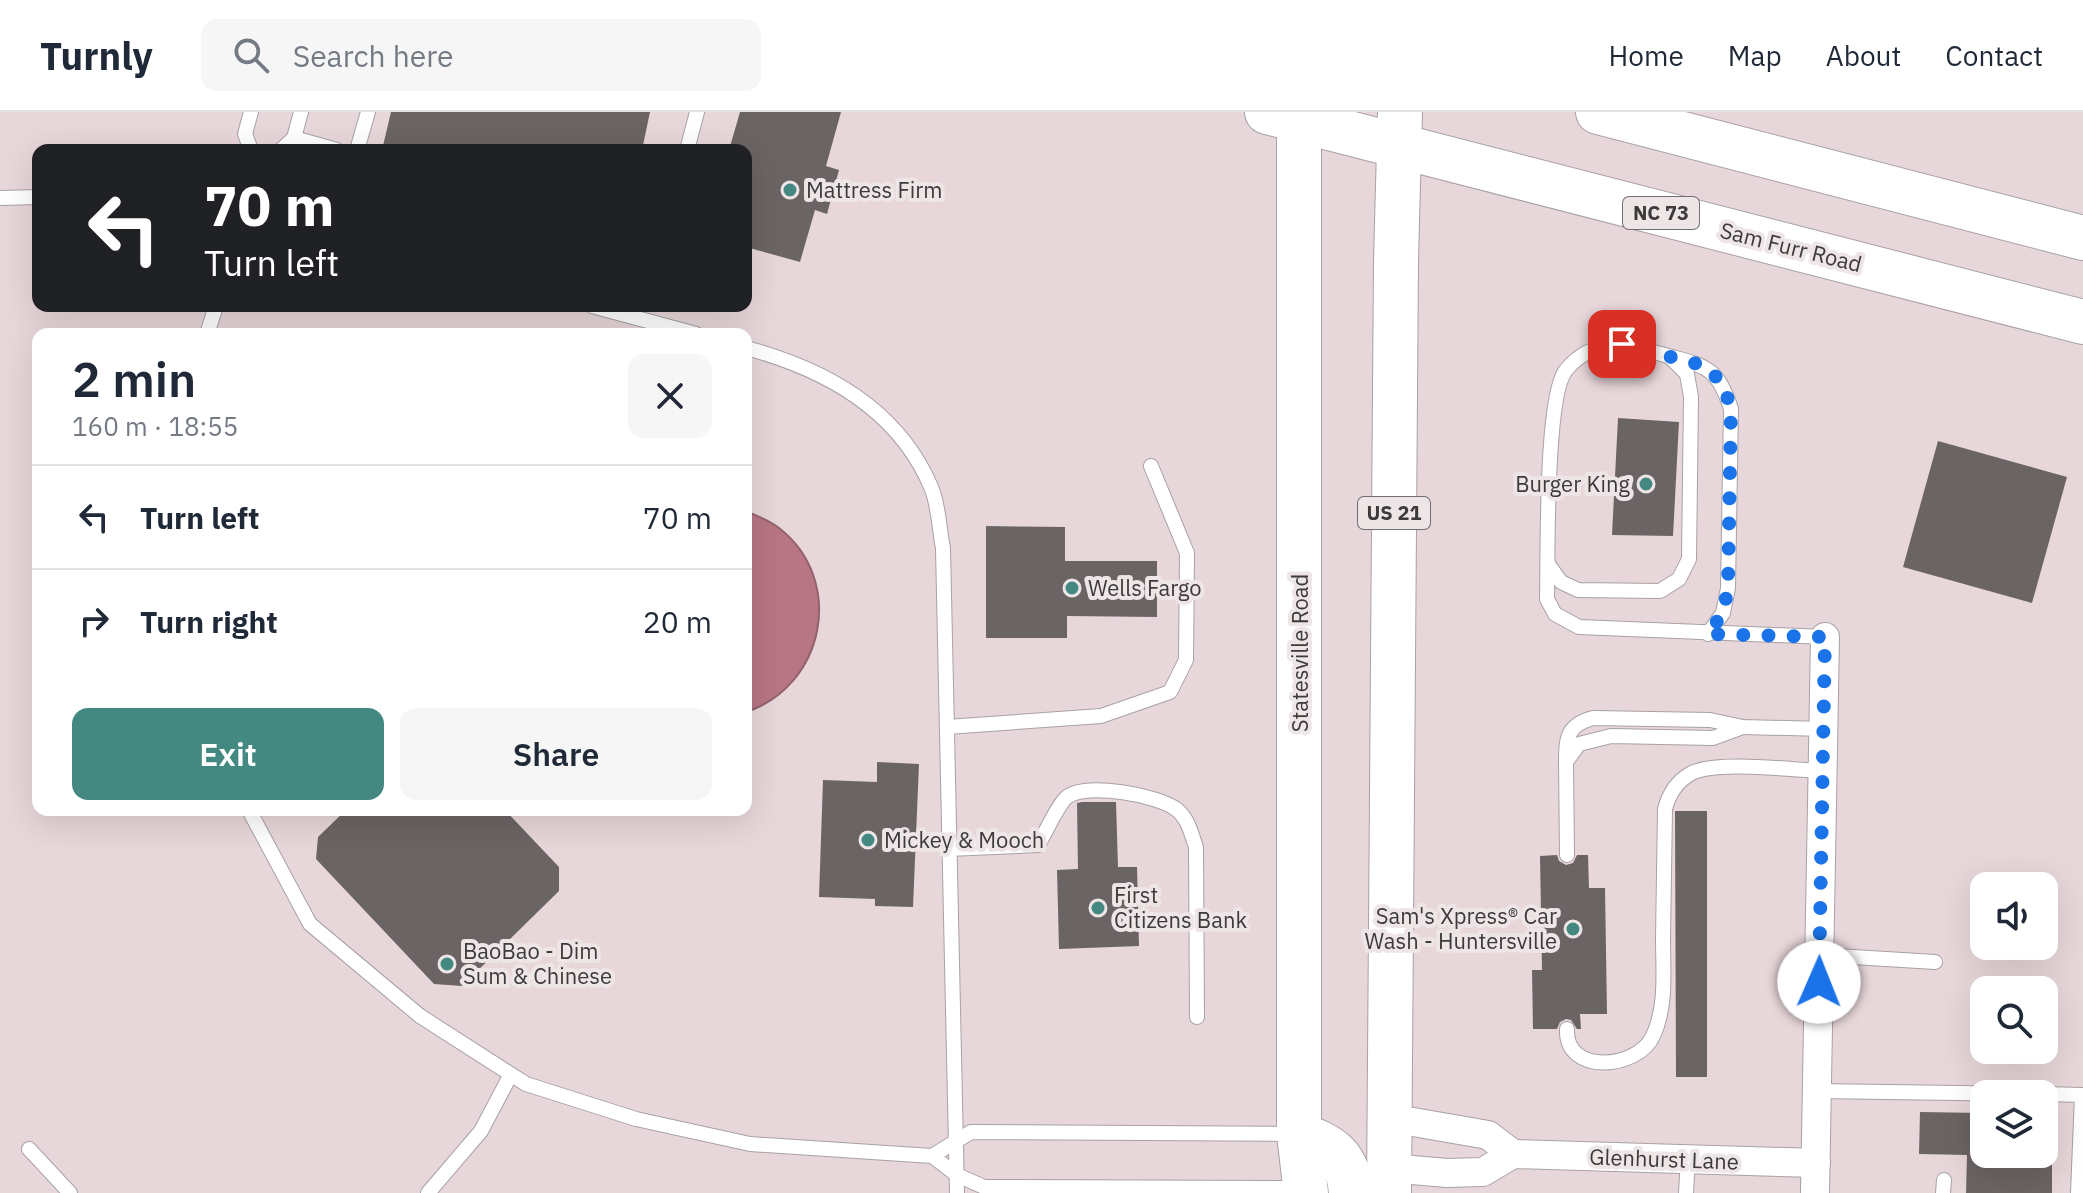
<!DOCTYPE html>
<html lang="en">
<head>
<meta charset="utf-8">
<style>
	body { margin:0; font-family:"IBM Plex Sans",sans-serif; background:#f6f6f7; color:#1f2937; height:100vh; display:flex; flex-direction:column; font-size:30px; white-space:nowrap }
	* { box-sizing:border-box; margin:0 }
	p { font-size:26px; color:#747a83 }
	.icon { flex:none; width:44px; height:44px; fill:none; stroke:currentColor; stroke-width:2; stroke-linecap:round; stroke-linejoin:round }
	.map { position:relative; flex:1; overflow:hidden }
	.sheet { position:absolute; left:32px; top:216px; width:720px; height:488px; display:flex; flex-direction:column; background:#fff; border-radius:16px; box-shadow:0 8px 32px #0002 }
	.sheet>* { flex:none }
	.guide { position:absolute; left:32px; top:32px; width:720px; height:168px; border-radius:16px; box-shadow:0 8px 32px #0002; background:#202124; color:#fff; overflow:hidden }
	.controls { position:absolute; left:1970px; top:760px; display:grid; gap:16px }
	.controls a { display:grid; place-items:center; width:88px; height:88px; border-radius:16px; background:#fff; box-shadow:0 8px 32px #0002; font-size:40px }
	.pin { position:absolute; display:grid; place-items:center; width:68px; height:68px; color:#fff; margin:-34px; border-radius:16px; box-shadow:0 4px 12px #0006 }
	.me { position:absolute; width:88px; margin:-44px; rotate:1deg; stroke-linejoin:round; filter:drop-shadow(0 0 6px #0008) }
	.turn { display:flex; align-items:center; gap:28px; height:168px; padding:0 40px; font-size:36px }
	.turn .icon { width:104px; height:104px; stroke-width:2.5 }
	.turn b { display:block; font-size:56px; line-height:68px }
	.round { display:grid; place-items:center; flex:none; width:84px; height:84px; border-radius:16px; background:#f6f6f7 }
	.overview { display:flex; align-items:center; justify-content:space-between; height:136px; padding:0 40px }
	h1 { font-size:48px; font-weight:600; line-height:60px }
	.button { display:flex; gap:16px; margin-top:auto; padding:16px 40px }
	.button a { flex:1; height:92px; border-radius:16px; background:#438981; color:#fff; font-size:32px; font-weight:600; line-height:92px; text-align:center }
	.button a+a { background:#f6f6f7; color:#1f2937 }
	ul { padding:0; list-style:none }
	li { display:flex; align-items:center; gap:24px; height:104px; padding:0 40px; border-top:2px solid #e0e1e3 }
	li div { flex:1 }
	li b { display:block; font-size:30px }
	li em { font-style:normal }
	header { display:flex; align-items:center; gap:48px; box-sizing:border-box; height:112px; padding:0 40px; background:#fff; border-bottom:2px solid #e0e1e3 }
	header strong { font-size:38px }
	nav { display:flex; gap:44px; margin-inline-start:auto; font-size:28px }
	.search { width:560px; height:72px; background:#f6f6f7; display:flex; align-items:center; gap:20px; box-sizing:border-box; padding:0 28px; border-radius:16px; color:#747a83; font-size:30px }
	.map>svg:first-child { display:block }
</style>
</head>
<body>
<header>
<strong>Turnly</strong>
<div class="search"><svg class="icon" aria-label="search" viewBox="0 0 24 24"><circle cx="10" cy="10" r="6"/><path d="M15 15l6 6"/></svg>Search here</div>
<nav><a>Home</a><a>Map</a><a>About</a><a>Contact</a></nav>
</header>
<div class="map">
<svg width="2083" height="1081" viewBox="0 0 2083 1081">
	<rect width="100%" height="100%" fill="#ede5e6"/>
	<!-- built -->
	<path fill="#e8d7da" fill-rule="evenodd" d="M0 0H2083V1081H0ZM38 38H746V194H38ZM38 222H746V698H38ZM1984 774H2044V834H1984ZM1984 878H2044V938H1984ZM1984 982H2044V1042H1984Z"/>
	<!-- water -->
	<path fill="#b87583" stroke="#93636d" stroke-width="2" d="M746 399C757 404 769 408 779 416 846 468 825 574 746 600Z"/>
	<!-- building -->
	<g fill="#6b6465">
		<polygon points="391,0 650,0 642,38 382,38"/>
		<polygon points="740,0 841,0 826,54 839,58 827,102 815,98 800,150 746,135 746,38 729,38"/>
		<polygon points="1618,306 1679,310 1673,424 1612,423"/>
		<polygon points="1938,329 2067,365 2032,491 1903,455"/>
		<polygon points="986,414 1065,415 1065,449 1157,449 1157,505 1067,504 1067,526 986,526"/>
		<polygon points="877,650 919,652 913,795 875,794 875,787 819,785 823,668 877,670"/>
		<polygon points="1082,690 1116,690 1118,755 1137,755 1139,834 1059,837 1057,758 1078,757 1077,691"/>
		<polygon points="346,698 505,698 559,755 559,779 462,874 434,872 316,747 318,725"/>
		<polygon points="1675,699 1707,699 1707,965 1676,965"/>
		<polygon points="1557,743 1559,749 1566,753 1573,751 1577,743 1588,743 1589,776 1605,776 1607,902 1580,902 1581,917 1577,917 1571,908 1566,907 1560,910 1557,917 1533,917 1532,858 1542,858 1540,744"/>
		<polygon points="1920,1000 1984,1001 1984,1042 2052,1042 2052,1081 1966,1081 1967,1043 1919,1042"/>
	</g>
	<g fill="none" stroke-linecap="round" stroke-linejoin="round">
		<!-- lane casing -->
		<g stroke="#a9a1a2" stroke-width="16">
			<g id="lane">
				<polyline points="251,0 245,22 251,38"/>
				<polyline points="294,26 337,38"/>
				<polyline points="281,38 294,26 301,0"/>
				<polyline points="357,38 368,0"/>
				<polyline points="687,38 697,0"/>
				<polyline points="0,86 38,85"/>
				<polyline points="592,194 696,222"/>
				<polyline points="207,222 216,194"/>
				<path d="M746 236C825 257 898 297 931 375 939 393 939 417 943 436L957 1081"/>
				<polyline points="1548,452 1561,470 1578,478 1660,479 1679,467 1689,447 1691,285 1687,262 1671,246"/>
				<path d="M1708 522 1723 501 1728 476 1731 297C1717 252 1703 254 1661 242 1626 233 1593 225 1566 258 1545 283 1548 447 1547 487L1555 502 1579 515 1825 525"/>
				<polyline points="947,615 1101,604 1170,580 1186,548 1187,441 1151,354"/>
				<path d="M1566 650C1566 626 1567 613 1593 606L1710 608 1743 615 1824 617"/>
				<polyline points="249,698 310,812 420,904 526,972 636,1007 750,1032 932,1044 957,1063 984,1075 1301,1076"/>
				<path d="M949 737 1038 733C1045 722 1058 692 1067 685 1086 670 1157 683 1176 697 1188 706 1191 721 1196 735L1197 905"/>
				<polyline points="1567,743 1566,650 1579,632 1611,624 1713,626 1743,615"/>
				<polyline points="1820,843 1935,850"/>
				<path d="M1567 917C1565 964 1638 957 1653 924 1667 894 1663 858 1663 826 1664 783 1664 740 1665 697 1669 682 1676 670 1690 662 1714 648 1792 658 1823 659"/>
				<polyline points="1817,979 2027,982"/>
				<polyline points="2044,982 2082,983 2078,1081"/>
				<polyline points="29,1037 70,1081"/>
				<polyline points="932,1044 971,1020 1294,1022"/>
				<polyline points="428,1081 481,1019 510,964"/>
				<polyline points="1686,1081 1688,1047"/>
				<polyline points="1943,1081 1944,1068"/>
			</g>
		</g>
		<!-- street casing -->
		<g stroke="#a9a1a2" stroke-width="30">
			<g id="street">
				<polyline points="1390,1006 1488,1023 1513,1042"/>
				<polyline points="1389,1056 1447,1061 1483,1060 1513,1042 1816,1051"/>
				<polyline points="1815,1081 1825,525"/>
			</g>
		</g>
		<!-- primary casing -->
		<g stroke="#a9a1a2" stroke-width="46">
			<g id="primary">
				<polyline points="1267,0 2083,210"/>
				<polyline points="1299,0 1299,1022 1306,1081"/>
				<polyline points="1598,0 2083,126"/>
				<path d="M1299 1022C1331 1034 1349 1044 1351 1081"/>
				<polyline points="1389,1081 1396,148 1400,0"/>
			</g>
		</g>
		<!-- lane -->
		<use href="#lane" stroke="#fff" stroke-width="14"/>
		<!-- street -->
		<use href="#street" stroke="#fff" stroke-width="28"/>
		<!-- primary -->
		<use href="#primary" stroke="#fff" stroke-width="44"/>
	</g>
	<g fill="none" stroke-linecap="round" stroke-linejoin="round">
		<!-- route -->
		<polyline stroke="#1a73e8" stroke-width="14" stroke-dasharray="0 25.2" points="1622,232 1705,254 1723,272 1731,297 1728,476 1723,501 1708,522 1825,525 1819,870"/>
	</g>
	<!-- markers -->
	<g fill="#438981" stroke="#ede5e6" stroke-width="3">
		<circle cx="790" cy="78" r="8"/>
		<circle cx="1646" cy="372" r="8"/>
		<circle cx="1072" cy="476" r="8"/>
		<circle cx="868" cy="728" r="8"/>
		<circle cx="1098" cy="796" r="8"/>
		<circle cx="1573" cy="817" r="8"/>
		<circle cx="447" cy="852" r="8"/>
	</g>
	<g text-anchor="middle" stroke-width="8" stroke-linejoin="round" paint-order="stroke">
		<!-- shield labels -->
		<g fill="#ede5e6" stroke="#726d6e" stroke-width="2">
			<rect x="1623" y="85" width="76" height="32" rx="6"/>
			<rect x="1358" y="385" width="72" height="32" rx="6"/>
		</g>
		<g font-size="20" font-weight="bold" fill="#3d3a3a">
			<text x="1661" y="108">NC 73</text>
			<text x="1394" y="408">US 21</text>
		</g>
		<!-- poi labels -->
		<g font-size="22" fill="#3d3a3a" stroke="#ede5e6" text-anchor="start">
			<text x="806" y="86">Mattress Firm</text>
			<text x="1630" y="380" text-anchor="end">Burger King</text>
			<text x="1088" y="484">Wells Fargo</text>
			<text x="884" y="736">Mickey &amp; Mooch</text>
			<text x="1114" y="791">First<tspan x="1114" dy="25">Citizens Bank</tspan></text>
			<text x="1557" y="812" text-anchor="end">Sam's Xpress® Car<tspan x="1557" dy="25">Wash - Huntersville</tspan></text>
			<text x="463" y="847">BaoBao - Dim<tspan x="463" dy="25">Sum &amp; Chinese</tspan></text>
		</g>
		<!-- street labels -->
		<g font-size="22" fill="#3d3a3a" stroke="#ede5e6">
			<text transform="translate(1791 135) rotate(14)" y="8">Sam Furr Road</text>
			<text transform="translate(1300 541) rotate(-90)" y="8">Statesville Road</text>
			<text transform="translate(1664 1047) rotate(2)" y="8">Glenhurst Lane</text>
		</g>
	</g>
</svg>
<div class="controls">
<a><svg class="icon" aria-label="sound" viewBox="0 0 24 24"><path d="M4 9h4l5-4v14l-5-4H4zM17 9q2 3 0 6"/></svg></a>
<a><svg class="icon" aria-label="search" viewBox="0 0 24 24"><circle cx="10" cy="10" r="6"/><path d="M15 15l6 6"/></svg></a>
<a><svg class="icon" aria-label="layers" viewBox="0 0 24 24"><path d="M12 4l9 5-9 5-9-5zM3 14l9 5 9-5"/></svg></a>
</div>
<div class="pin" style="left:1622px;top:232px;background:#d93025"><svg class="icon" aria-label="arrive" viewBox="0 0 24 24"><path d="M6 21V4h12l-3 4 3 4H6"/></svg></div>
<svg class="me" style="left:1819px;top:870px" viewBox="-20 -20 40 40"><circle r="19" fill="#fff"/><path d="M0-13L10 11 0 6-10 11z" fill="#1a73e8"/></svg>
<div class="guide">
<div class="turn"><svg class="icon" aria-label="left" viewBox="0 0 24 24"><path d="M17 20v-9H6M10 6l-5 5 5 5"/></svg><div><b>70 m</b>Turn left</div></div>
</div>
<section class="sheet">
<div class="overview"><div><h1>2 min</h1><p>160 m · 18:55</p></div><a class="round"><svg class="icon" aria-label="close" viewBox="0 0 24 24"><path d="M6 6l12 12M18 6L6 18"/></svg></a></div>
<ul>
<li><svg class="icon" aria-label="left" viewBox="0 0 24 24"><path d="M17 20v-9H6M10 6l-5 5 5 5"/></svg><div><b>Turn left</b></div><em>70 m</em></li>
<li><svg class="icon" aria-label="right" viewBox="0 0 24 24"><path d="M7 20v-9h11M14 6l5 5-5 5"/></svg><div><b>Turn right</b></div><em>20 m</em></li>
</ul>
<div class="button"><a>Exit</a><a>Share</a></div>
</section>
</div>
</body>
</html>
